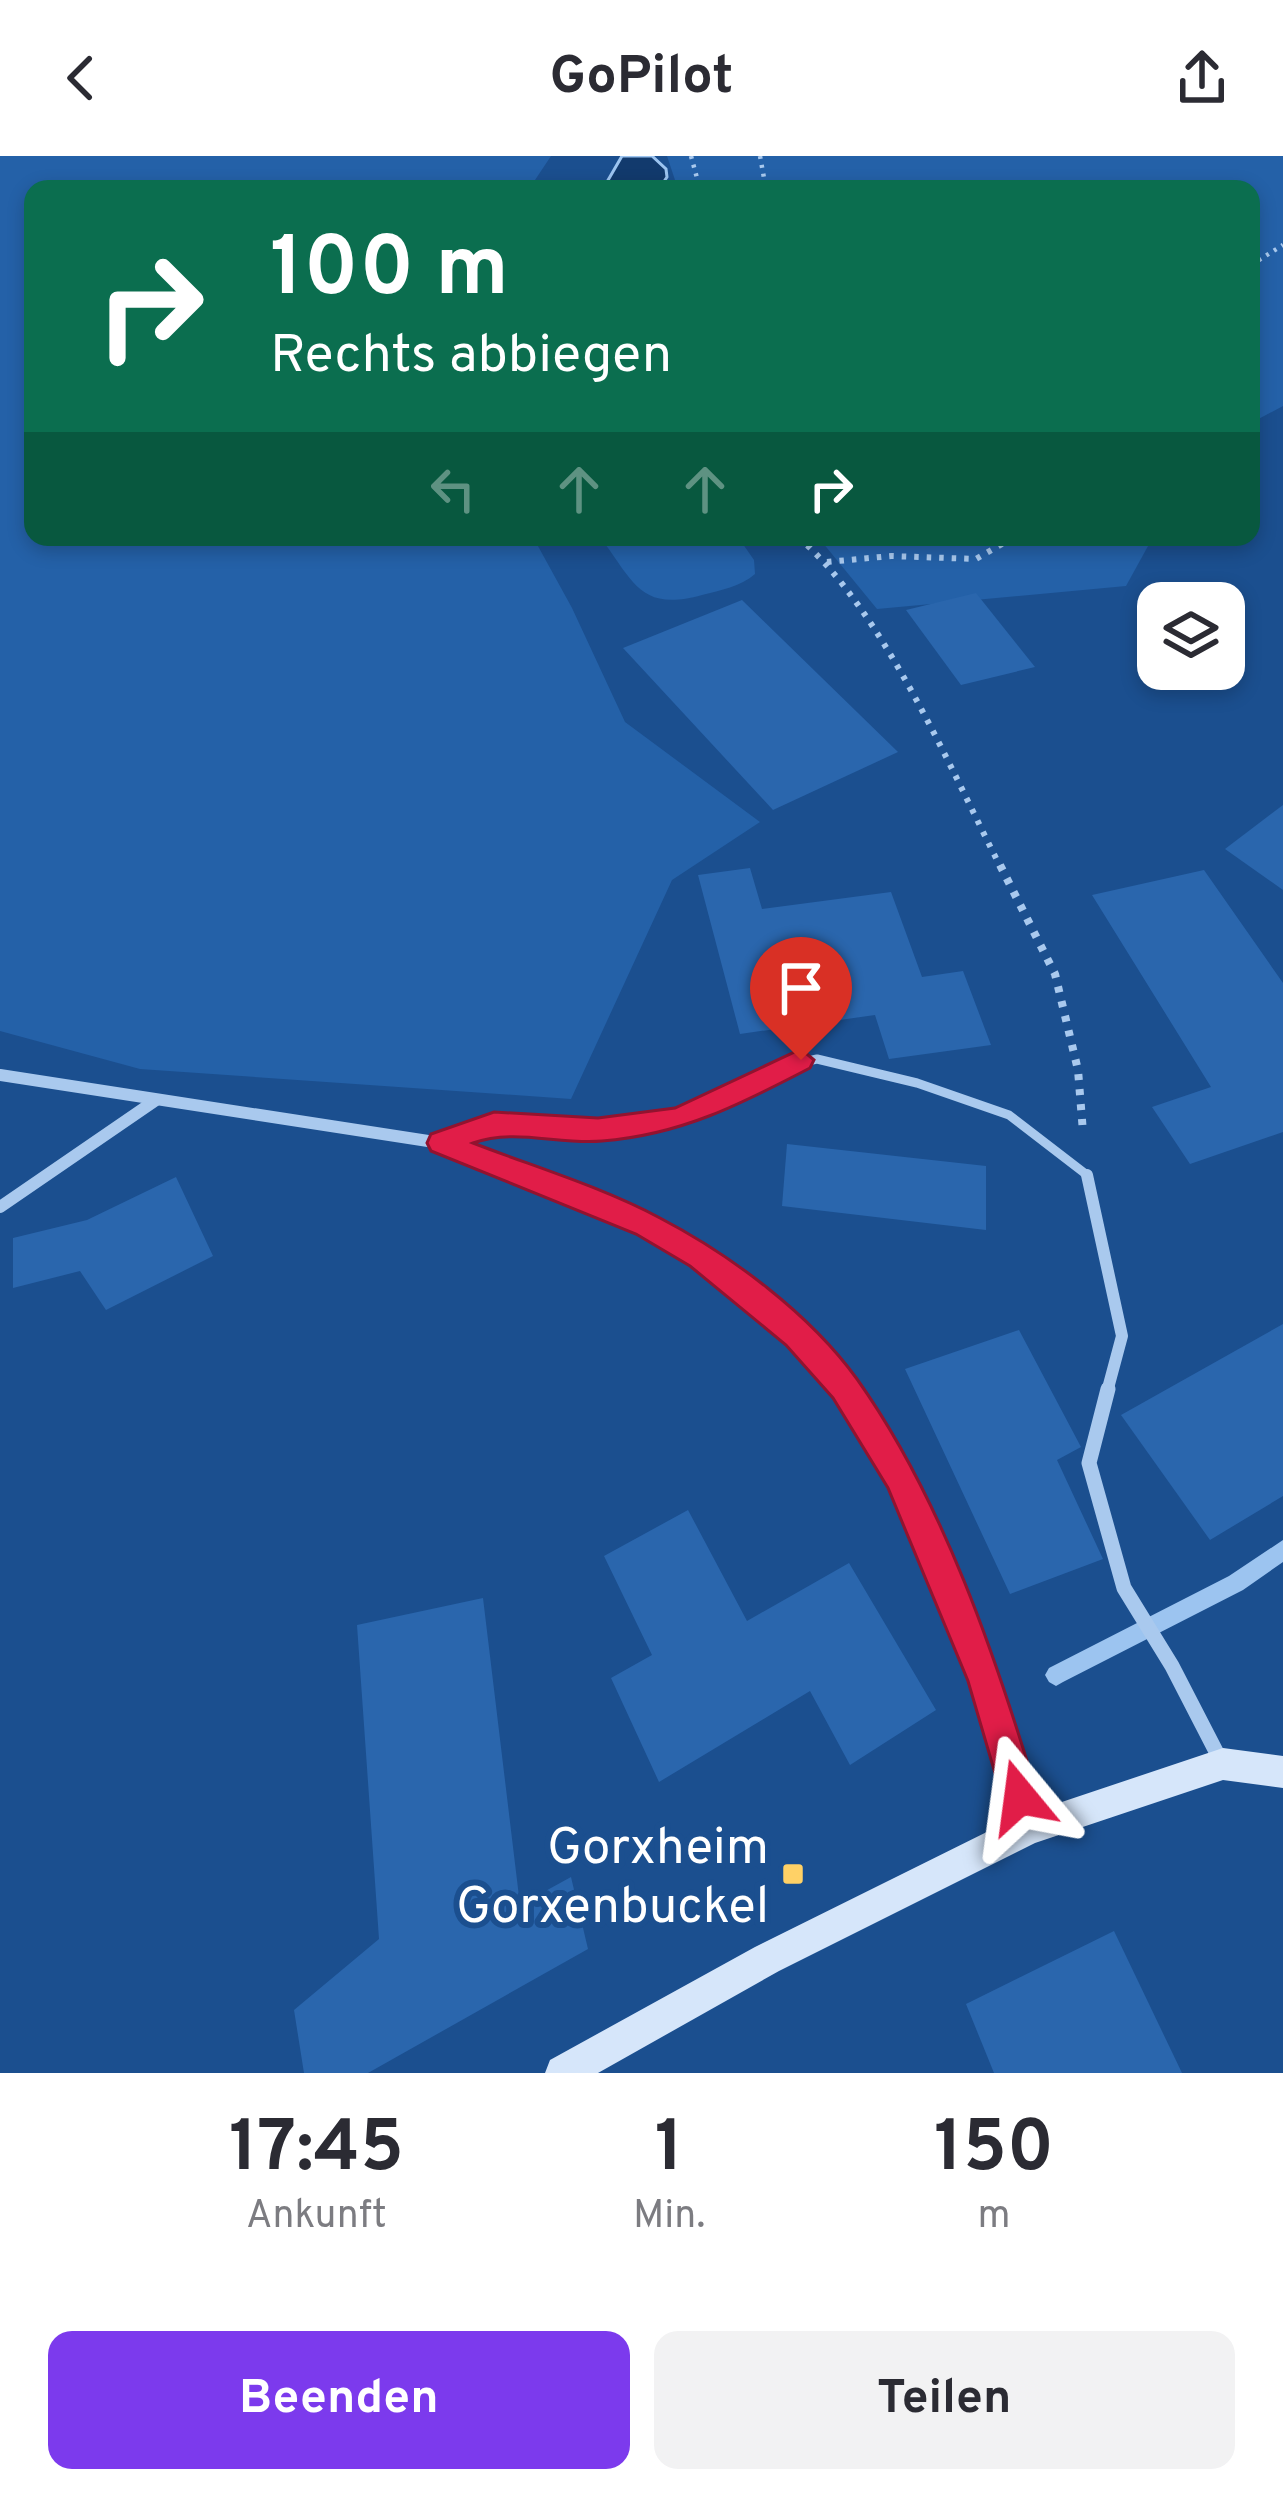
<!DOCTYPE html>
<html lang="de">
<head>
<meta charset="utf-8">
<style>
	body { margin:0; font-family:Overpass,sans-serif; background:#f2f2f3; color:#2b2b33; height:100vh; display:flex; flex-direction:column; font-size:45px; white-space:nowrap }
	* { box-sizing:border-box; margin:0 }
	p { font-size:39px; color:#7c7c81 }
	.icon { flex:none; width:66px; height:66px; fill:none; stroke:currentColor; stroke-width:2; stroke-linecap:round; stroke-linejoin:round }
	.map { position:relative; height:1917px; overflow:hidden }
	.details { display:flex; flex-direction:column; background:#fff; flex:1 }
	.details>* { flex:none }
	.guide { position:absolute; left:24px; top:24px; width:1236px; height:366px; border-radius:24px; box-shadow:0 6px 18px #0003; background:#0b6e4f; color:#fff; overflow:hidden }
	.fabs { position:absolute; left:1137px; top:426px; display:grid; gap:24px }
	.fabs a { display:grid; place-items:center; width:108px; height:108px; border-radius:24px; background:#fff; box-shadow:0 6px 18px #0003; font-size:60px }
	.pin { position:absolute; display:grid; place-items:center; width:102px; height:102px; color:#fff; margin:-123px -51px; border-radius:50% 50% 50% 0; rotate:-45deg; box-shadow:0 0 12px #0007 }
	.pin .icon { rotate:45deg }
	.me { position:absolute; width:132px; margin:-66px; rotate:344deg; stroke-linejoin:round; filter:drop-shadow(0 0 9px #0008) }
	.turn { display:flex; align-items:center; gap:42px; height:252px; padding:0 48px; font-size:54px }
	.turn .icon { width:156px; height:156px; stroke-width:2.5 }
	.turn b { display:block; font-size:84px; line-height:102px }
	.lanes { display:flex; align-items:center; height:114px; padding:0 48px; background:#0003; justify-content:center; gap:60px; direction:ltr }
	.lanes .off { opacity:.35 }
	.eta { display:flex; justify-content:space-evenly; align-items:center; height:204px; text-align:center }
	.eta b { font-size:72px; font-weight:700; line-height:84px }
	.button { display:flex; gap:24px; margin-top:auto; padding:24px 48px }
	.button a { flex:1; height:138px; border-radius:24px; background:#7c3aed; color:#fff; font-size:48px; font-weight:700; line-height:138px; text-align:center }
	.button a+a { background:#f2f2f3; color:#2b2b33 }
	header { display:flex; justify-content:space-between; align-items:center; height:156px; padding:0 48px; background:#fff; font-size:54px; font-weight:700 }
	.map>svg:first-child { display:block }
</style>
</head>
<body>
<header><svg class="icon" aria-label="back" viewBox="0 0 24 24"><path d="M15 5l-7 7 7 7"/></svg>GoPilot<svg class="icon" aria-label="share" viewBox="0 0 24 24"><path d="M12 15V3M7 8l5-5 5 5M5 13v7h14v-7"/></svg></header>
<div class="map">
<svg width="1283" height="1917" viewBox="0 0 1283 1917">
	<rect width="100%" height="100%" fill="#1b4f8f"/>
	<!-- green -->
	<g fill="#2461a8">
		<polygon points="0,0 551,0 529,33 33,33 33,381 533,381 572,452 625,566 760,666 672,724 571,943 140,913 0,875"/>
		<polygon points="667,0 1283,0 1283,250 1251,267 1251,33 678,33"/>
		<path d="M600 381H738L754 404 755 418C740 431 721 434 702 439 640 456 634 426 600 381Z"/>
		<polygon points="818,381 1153,381 1126,430 877,453"/>
	</g>
	<!-- water -->
	<polygon fill="#123a6d" stroke="#9cc4f0" stroke-width="3" points="622,0 652,0 666,13 667,21 661,30 620,33 607,26"/>
	<g fill="none" stroke-linecap="round" stroke-linejoin="round">
		<!-- stream -->
		<polygon fill="#9cc4f0" fill-rule="evenodd" points="1283,1384 1283,1406 1243,1434 1063,1526 1056,1530 1049,1526 1045,1519 1049,1512 1229,1420"/>
	</g>
	<!-- building -->
	<g fill="#2a66ad">
		<polygon points="976,437 1035,511 961,529 906,454"/>
		<polygon points="742,444 898,596 773,654 623,492"/>
		<polygon points="1283,649 1283,734 1225,693"/>
		<polygon points="750,712 762,753 891,736 922,821 963,815 991,889 889,903 875,859 740,878 698,719"/>
		<polygon points="1204,714 1283,827 1283,976 1190,1008 1152,951 1211,931 1092,739"/>
		<polygon points="787,988 986,1010 986,1074 782,1050"/>
		<polygon points="176,1021 213,1100 106,1154 80,1115 13,1132 13,1082 87,1064"/>
		<polygon points="1283,1168 1283,1340 1210,1384 1121,1259"/>
		<polygon points="1019,1174 1081,1291 1057,1304 1103,1403 1010,1438 905,1213"/>
		<polygon points="688,1354 747,1465 849,1407 936,1554 850,1609 810,1535 659,1626 611,1522 652,1499 604,1400"/>
		<polygon points="483,1442 520,1749 571,1721 588,1793 368,1917 304,1917 294,1854 379,1783 357,1469"/>
		<polygon points="1114,1775 1182,1917 994,1917 966,1848"/>
	</g>
	<g fill="none" stroke-linecap="round" stroke-linejoin="round">
		<!-- path-far2 -->
		<g stroke="#a9c9ee" stroke-width="4.5" stroke-dasharray="3 6" stroke-linecap="butt">
			<polyline points="691,0 700,33"/>
			<polyline points="760,0 766,33"/>
			<polyline points="1251,109 1283,89"/>
		</g>
		<!-- path-far1 -->
		<g stroke="#a9c9ee" stroke-width="6" stroke-dasharray="4.5 8" stroke-linecap="butt">
			<path d="M798 381C883 454 950 612 1001 712"/>
			<polyline points="827,406 891,400 976,403 1014,381"/>
		</g>
		<!-- path -->
		<polyline stroke="#a9c9ee" stroke-width="8" stroke-dasharray="6 9" stroke-linecap="butt" points="1000,709 1055,818 1078,914 1083,976"/>
		<!-- service -->
		<polyline stroke="#a9c9ee" stroke-width="9" points="441,987 494,968 598,974 675,963 713,950 785,910 817,903 917,927 1009,959 1087,1019"/>
		<!-- minor-far1 -->
		<g stroke="#a9c9ee" stroke-width="12">
			<polyline points="0,919 441,987 646,1069 747,1135 797,1179 847,1236"/>
			<polyline points="1087,1019 1122,1180 1107,1236"/>
			<polyline points="0,1051 156,944"/>
		</g>
		<!-- minor -->
		<g stroke="#a9c9ee" stroke-width="15">
			<polyline points="845,1233 900,1320 986,1525 1029,1672"/>
			<polyline points="1108,1233 1089,1307 1124,1432 1172,1510 1222,1607"/>
		</g>
		<!-- secondary -->
		<polygon fill="#d6e6fa" fill-rule="evenodd" points="1223,1592 1283,1600 1283,1632 1223,1624 1035,1687 779,1815 598,1917 545,1917 550,1904 755,1791 1017,1661"/>
	</g>
	<!-- route -->
	<path fill="#e11d48" stroke="#92132f" stroke-width="3" d="M801 893 814 904 810 912C741 948 681 979 602 985 559 989 515 972 473 987 535 1011 602 1031 660 1062 731 1099 810 1158 857 1223 943 1344 996 1501 1038 1641L1033 1654 1020 1660 1007 1654 1002 1641 968 1525 888 1332 833 1242 786 1189 690 1110 636 1078 431 995 427 987 431 978 494 956 598 962 675 952Z"/>
	<!-- markers -->
	<rect fill="#ffd166" stroke="#1b4f8f" stroke-width="4.5" x="781" y="1706" width="24" height="24" rx="6"/>
	<g text-anchor="middle" stroke-width="12" stroke-linejoin="round" paint-order="stroke">
		<!-- near-poi labels -->
		<g font-size="51" fill="#fff" stroke="#1b4f8f" text-anchor="end">
			<text x="769" y="1707">Gorxheim<tspan x="769" dy="59">Gorxenbuckel</tspan></text>
		</g>
	</g>
</svg>
<div class="fabs">
<a><svg class="icon" aria-label="layers" viewBox="0 0 24 24"><path d="M12 4l9 5-9 5-9-5zM3 14l9 5 9-5"/></svg></a>
</div>
<div class="pin" style="left:801px;top:904px;background:#d93025"><svg class="icon" aria-label="arrive" viewBox="0 0 24 24"><path d="M6 21V4h12l-3 4 3 4H6"/></svg></div>
<svg class="me" style="left:1020px;top:1641px" viewBox="-20 -20 40 40"><path d="M0-17L14 15 0 8-14 15z" fill="#e11d48" stroke="#fff" stroke-width="4"/></svg>
<div class="guide">
<div class="turn"><svg class="icon" aria-label="right" viewBox="0 0 24 24"><path d="M7 20v-9h11M14 6l5 5-5 5"/></svg><div><b>100 m</b>Rechts abbiegen</div></div>
<div class="lanes"><svg class="icon off" aria-label="left" viewBox="0 0 24 24"><path d="M17 20v-9H6M10 6l-5 5 5 5"/></svg><svg class="icon off" aria-label="ahead" viewBox="0 0 24 24"><path d="M12 20V5M6 11l6-6 6 6"/></svg><svg class="icon off" aria-label="ahead" viewBox="0 0 24 24"><path d="M12 20V5M6 11l6-6 6 6"/></svg><svg class="icon" aria-label="right" viewBox="0 0 24 24"><path d="M7 20v-9h11M14 6l5 5-5 5"/></svg></div>
</div>
</div>
<section class="details">
<div class="eta">
<div><b>17:45</b><p>Ankunft</p></div>
<div><b>1</b><p>Min.</p></div>
<div><b>150</b><p>m</p></div>
</div>
<div class="button"><a>Beenden</a><a>Teilen</a></div>
</section>
</body>
</html>
